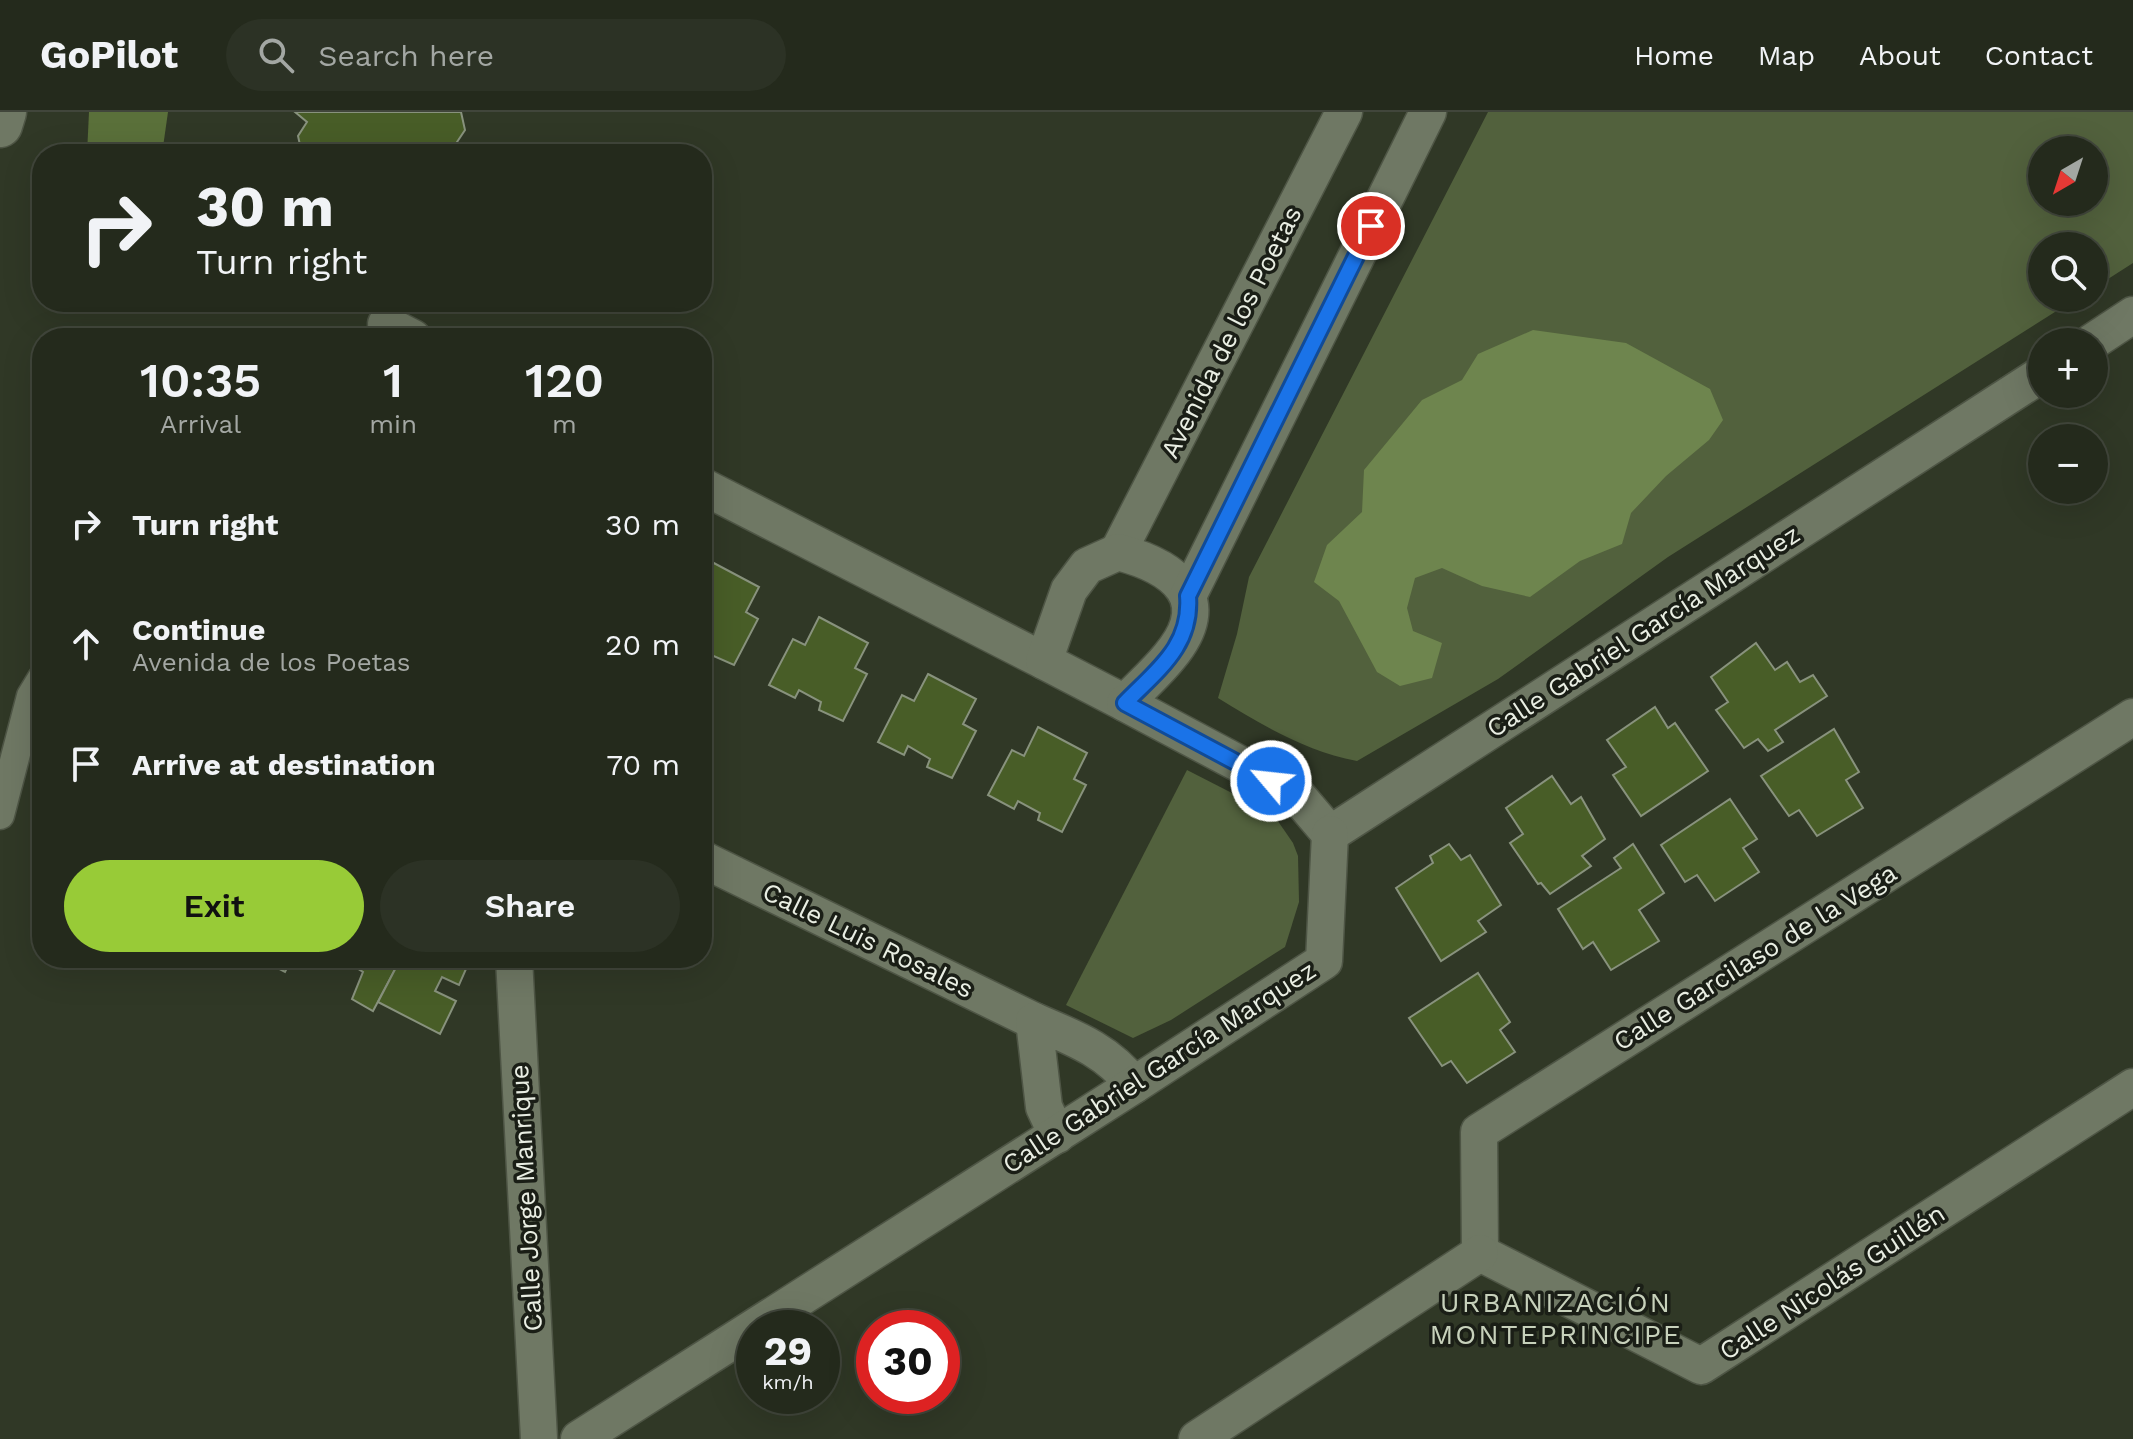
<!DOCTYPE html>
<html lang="en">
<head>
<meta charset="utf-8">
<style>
	body { margin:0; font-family:"Work Sans",sans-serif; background:#2c3225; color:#f1f3f6; height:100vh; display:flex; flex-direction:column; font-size:30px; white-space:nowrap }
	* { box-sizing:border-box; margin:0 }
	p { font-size:26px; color:#a3a7a3 }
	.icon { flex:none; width:44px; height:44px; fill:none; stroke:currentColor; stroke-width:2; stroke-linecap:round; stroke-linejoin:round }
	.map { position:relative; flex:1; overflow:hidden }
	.drawer { position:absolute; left:32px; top:216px; width:680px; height:640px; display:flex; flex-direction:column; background:#242a1c; border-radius:32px; box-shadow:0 8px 32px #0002,0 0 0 2px #41463b }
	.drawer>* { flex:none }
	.hud { position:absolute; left:32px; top:32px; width:680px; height:168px; border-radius:32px; box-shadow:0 8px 32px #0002,0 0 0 2px #41463b; background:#242a1c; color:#f1f3f6; overflow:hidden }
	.needle { width:52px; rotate:219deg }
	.controls { position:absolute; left:2028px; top:24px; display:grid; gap:16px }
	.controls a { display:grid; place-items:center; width:80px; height:80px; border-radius:50%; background:#242a1c; box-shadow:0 8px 32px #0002,0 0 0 2px #41463b; font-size:40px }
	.speed { position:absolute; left:736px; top:1198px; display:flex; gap:16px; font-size:40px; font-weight:700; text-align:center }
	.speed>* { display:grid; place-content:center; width:104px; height:104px; border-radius:50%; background:#242a1c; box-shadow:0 8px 32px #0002,0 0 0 2px #41463b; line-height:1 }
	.speed small { font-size:20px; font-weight:400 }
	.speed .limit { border:12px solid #d22; background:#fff; color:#111 }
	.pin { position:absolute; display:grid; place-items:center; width:68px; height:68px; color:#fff; margin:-34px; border:4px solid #fff; border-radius:50%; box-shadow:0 2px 8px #0007 }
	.me { position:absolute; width:88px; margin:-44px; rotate:298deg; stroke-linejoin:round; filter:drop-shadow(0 0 6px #0008) }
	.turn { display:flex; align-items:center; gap:28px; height:168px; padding:0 32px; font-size:36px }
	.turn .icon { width:104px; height:104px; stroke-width:2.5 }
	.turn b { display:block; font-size:56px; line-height:68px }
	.eta { display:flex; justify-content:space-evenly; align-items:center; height:136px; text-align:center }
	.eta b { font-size:48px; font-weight:600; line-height:56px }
	.button { display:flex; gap:16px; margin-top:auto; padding:16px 32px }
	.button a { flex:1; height:92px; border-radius:48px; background:#98cb37; color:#111; font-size:32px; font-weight:600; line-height:92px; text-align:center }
	.button a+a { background:#2c3225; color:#f1f3f6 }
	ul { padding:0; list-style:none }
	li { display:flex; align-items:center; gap:24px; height:120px; padding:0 32px }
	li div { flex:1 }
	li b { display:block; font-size:30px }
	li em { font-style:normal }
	header { display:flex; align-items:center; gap:48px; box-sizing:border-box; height:112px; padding:0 40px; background:#242a1c; border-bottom:2px solid #41463b }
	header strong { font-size:38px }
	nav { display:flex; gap:44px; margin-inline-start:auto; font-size:28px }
	.search { width:560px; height:72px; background:#2c3225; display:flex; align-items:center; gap:20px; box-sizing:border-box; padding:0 28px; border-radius:44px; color:#a3a7a3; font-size:30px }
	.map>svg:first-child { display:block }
</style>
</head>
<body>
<header>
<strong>GoPilot</strong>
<div class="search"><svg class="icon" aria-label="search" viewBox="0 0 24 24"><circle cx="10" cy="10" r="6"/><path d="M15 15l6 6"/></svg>Search here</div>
<nav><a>Home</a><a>Map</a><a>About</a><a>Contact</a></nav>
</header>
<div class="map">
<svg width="2133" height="1327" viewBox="0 0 2133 1327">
	<rect width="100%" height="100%" fill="#303826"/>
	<!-- green -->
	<g fill="#52613d" fill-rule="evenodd">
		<path d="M1488 0H2133V151L2094 176V134H2042V186H2077L1668 445 1498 567 1357 649C1305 639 1262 613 1218 586L1237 522 1249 465ZM2042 38H2094V90H2042Z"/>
		<polygon points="1187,658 1273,702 1293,731 1298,744 1299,790 1285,835 1171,908 1133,926 1066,893"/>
	</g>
	<!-- forest -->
	<polygon fill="#5a703a" points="89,0 168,0 162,42 87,42"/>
	<!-- water -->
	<polygon fill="#6e854e" points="1533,218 1626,231 1710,277 1723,308 1709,328 1666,364 1631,401 1622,432 1580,449 1530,485 1482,474 1442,456 1415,466 1407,496 1413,519 1442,531 1432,566 1400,574 1377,560 1339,489 1314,470 1327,433 1362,400 1364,358 1422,288 1462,268 1478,242"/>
	<!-- building -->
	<g fill="#485d27" stroke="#88927d" stroke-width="2">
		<polygon points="295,0 461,0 465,18 451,39 443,42 302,42 298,24 307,10"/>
		<polygon points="710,449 759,475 746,500 758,507 734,553 709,542 712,534 702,529 702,465"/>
		<polygon points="819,505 868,531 855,556 867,562 843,609 819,598 821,590 799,578 795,586 769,573 793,527 805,533"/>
		<polygon points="1756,531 1775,558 1787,550 1800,570 1813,563 1827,584 1775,618 1783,630 1768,639 1758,627 1744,636 1716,598 1728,590 1711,565"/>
		<polygon points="928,562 976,587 963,612 976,619 952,666 927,655 930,647 908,634 904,643 878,630 902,583 914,589"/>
		<polygon points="1655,595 1668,616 1675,611 1708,659 1641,704 1613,663 1626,655 1607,628"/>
		<polygon points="1038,615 1087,641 1074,667 1086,673 1062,720 1038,708 1040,701 1018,689 1014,697 988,683 1012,638 1024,644"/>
		<polygon points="1834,617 1859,660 1846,668 1863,696 1817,724 1799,698 1789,704 1761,664"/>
		<polygon points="1552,664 1571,692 1581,685 1605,727 1582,744 1591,754 1550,782 1541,771 1538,772 1510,731 1523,722 1506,696"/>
		<polygon points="1730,687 1757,727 1743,736 1759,760 1715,789 1697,763 1685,770 1661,733"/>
		<polygon points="1449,732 1461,748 1470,743 1501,793 1478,809 1486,820 1441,849 1396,776 1433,751 1430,744"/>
		<polygon points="1633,732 1664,781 1639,798 1659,829 1611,858 1593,830 1583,837 1558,797 1621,756 1614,746"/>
		<polygon points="258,846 292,846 285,860"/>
		<polygon points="355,846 401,846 373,899 352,887 363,860 352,853"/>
		<polygon points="401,846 451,846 450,849 466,857 459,873 442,865 435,879 456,889 440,922 378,890"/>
		<polygon points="1478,861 1510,910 1500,918 1515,940 1467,971 1451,949 1442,954 1409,906"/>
	</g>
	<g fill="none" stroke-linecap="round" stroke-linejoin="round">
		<!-- pedestrian casing -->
		<g stroke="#4e5545" stroke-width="31">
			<polyline id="pedestrian" points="0,703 31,584 42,566"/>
		</g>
		<!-- minor casing -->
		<g stroke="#4e5545" stroke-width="39">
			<g id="minor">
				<polyline points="386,212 413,226"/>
				<polyline points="2092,230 2133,203"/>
				<polyline points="702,374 1044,549"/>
				<polyline points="1118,440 1344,0"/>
				<path d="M1118 440C1175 455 1218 487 1169 545 1156 561 1139 576 1125 591L1044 549 1069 478 1087 454Z"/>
				<polyline points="1188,484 1428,0"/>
				<polyline points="1125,591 1296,682 1330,722"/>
				<polyline points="1330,722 2042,262"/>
				<polyline points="702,747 1034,909"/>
				<polyline points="514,846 539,1327"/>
				<path d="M1057 1023 1044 995 1034 909C1074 926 1107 938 1134 973"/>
				<polyline points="1480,1141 1479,1020 2133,605"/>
				<polyline points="1480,1141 1701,1254 2133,975"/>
				<polyline points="579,1327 1134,973 1324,849 1330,722"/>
				<polyline points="1197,1327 1480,1141"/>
			</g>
		</g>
		<!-- tertiary casing -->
		<g stroke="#4e5545" stroke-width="47">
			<polyline id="tertiary" points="0,13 4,0"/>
		</g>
		<!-- pedestrian -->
		<use href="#pedestrian" stroke="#6f7864" stroke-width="28"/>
		<!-- minor -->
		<use href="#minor" stroke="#6f7864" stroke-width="36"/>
		<!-- tertiary -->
		<use href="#tertiary" stroke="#6f7864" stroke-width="44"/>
	</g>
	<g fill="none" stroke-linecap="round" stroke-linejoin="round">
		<!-- route casing -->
		<g stroke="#114b97" stroke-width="20">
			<path id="route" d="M1271 669 1125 591C1157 558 1192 534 1188 484L1371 114"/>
		</g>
		<!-- route -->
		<use href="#route" stroke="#1a73e8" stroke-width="14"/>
	</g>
	<g text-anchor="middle" stroke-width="7" stroke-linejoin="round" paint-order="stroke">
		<!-- street labels -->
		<g font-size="26" fill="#e9eee3" stroke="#1a1e16">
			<text transform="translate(1231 220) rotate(-63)" y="9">Avenida de los Poetas</text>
			<text transform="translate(1643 519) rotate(-33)" y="9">Calle Gabriel García Marquez</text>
			<text transform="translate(868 828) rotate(26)" y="9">Calle Luis Rosales</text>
			<text transform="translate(1755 845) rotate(-32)" y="9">Calle Garcilaso de la Vega</text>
			<text transform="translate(1159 955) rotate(-33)" y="9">Calle Gabriel García Marquez</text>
			<text transform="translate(526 1086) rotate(-93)" y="9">Calle Jorge Manrique</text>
			<text transform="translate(1832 1170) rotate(-33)" y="9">Calle Nicolás Guillén</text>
		</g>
		<!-- neighbourhood labels -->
		<g font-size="28" letter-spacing="2" fill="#c7d1bb" stroke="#1a1e16">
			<text x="1556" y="1200">URBANIZACIÓN<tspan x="1556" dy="32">MONTEPRINCIPE</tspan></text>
		</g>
	</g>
</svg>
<div class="controls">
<a><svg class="needle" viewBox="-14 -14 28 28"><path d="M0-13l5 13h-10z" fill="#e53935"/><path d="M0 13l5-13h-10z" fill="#a3a7a3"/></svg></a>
<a><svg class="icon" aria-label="search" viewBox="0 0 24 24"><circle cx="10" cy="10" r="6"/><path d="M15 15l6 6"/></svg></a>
<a>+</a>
<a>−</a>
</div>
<div class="speed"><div>29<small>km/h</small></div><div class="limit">30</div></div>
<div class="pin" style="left:1371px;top:114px;background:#d93025"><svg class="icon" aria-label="arrive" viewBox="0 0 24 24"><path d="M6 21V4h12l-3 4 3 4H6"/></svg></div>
<svg class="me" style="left:1271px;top:669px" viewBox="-20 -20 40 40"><circle r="17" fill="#1a73e8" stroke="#fff" stroke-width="3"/><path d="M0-11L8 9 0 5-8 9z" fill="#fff"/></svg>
<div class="hud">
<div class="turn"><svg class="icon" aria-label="right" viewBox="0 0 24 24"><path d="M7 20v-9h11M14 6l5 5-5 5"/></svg><div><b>30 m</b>Turn right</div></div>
</div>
<section class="drawer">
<div class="eta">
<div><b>10:35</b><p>Arrival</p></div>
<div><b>1</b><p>min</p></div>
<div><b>120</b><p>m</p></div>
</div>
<ul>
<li><svg class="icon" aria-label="right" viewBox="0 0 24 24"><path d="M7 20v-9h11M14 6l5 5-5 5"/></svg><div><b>Turn right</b></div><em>30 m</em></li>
<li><svg class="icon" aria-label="ahead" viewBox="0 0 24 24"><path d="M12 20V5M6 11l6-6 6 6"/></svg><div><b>Continue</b><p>Avenida de los Poetas</p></div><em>20 m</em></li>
<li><svg class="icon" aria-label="arrive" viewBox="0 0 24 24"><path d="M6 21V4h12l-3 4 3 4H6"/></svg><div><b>Arrive at destination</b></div><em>70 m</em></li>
</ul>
<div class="button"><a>Exit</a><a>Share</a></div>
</section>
</div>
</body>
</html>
